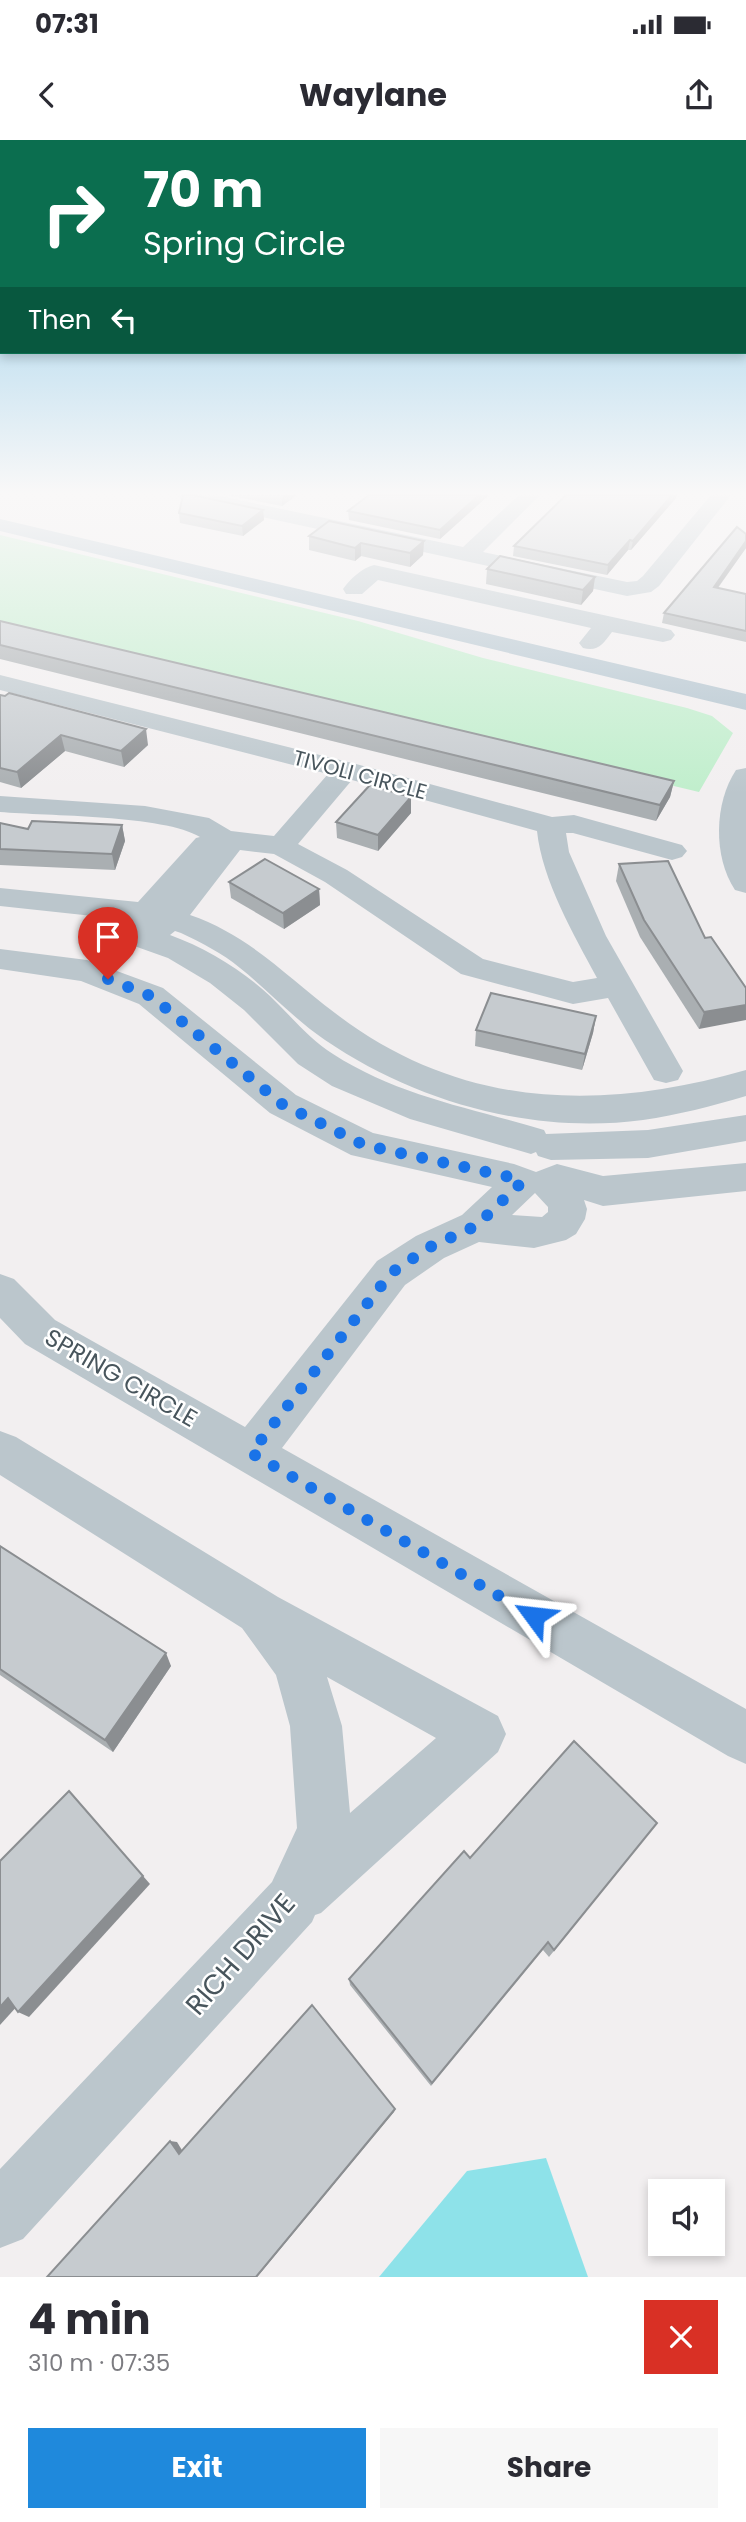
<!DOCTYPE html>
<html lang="en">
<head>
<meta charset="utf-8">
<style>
	body { margin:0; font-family:Poppins,sans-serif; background:#f7f7f7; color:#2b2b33; height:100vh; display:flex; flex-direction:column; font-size:26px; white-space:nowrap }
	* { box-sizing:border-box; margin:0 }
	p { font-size:23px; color:#7c7c81 }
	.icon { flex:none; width:38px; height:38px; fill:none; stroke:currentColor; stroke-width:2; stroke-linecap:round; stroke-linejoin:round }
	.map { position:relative; height:2137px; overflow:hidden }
	.side { display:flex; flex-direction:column; background:#fff; flex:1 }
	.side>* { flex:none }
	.banner { position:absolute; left:0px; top:0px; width:747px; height:214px; box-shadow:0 4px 10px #0003; background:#0b6e4f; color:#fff; overflow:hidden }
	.tools { position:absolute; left:648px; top:2039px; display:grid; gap:14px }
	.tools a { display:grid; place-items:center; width:77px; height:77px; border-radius:0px; background:#fff; box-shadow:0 4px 10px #0003; font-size:35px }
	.pin { position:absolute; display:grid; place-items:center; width:60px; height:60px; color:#fff; margin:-72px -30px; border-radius:50% 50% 50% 0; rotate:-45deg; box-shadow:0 0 7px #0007 }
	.pin .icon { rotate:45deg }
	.me { position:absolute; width:77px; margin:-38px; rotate:300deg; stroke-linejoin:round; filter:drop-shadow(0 0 5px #0008) }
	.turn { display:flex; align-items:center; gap:24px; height:147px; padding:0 28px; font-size:32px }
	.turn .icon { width:91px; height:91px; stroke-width:2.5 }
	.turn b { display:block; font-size:49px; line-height:60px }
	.then { display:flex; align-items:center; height:66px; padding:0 28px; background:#0003; gap:14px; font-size:26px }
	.round { display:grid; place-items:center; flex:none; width:74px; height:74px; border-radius:0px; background:#f7f7f7 }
	.head { display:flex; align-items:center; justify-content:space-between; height:119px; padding:0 28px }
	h1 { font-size:42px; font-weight:700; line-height:52px }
	.primary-button { display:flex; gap:14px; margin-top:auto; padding:14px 28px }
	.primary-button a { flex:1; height:80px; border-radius:0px; background:#1f89dc; color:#fff; font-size:28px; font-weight:700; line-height:80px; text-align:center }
	.primary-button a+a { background:#f7f7f7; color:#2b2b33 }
	.status { display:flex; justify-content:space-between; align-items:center; height:49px; padding:0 35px; background:#fff; direction:ltr }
	.status svg { height:19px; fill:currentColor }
	header { display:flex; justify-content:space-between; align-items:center; height:91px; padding:0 28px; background:#fff; font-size:32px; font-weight:700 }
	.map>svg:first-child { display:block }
</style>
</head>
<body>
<div class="status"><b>07:31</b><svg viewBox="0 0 49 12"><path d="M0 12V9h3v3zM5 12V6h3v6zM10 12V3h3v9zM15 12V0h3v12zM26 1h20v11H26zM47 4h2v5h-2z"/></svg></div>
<header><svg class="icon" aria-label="back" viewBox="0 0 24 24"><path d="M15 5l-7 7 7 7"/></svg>Waylane<svg class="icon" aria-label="share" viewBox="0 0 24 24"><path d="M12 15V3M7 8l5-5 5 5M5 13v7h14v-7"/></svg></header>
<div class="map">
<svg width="746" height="2137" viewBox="0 0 746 2137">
	<rect width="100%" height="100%" fill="#f2eff0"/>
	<!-- green -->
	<polygon fill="#c0eecc" points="0,395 358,481 483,518 687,568 712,576 733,593 699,652 0,485"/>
	<!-- water -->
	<polygon fill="#8ee2e9" points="546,2018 588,2137 379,2137 467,2031"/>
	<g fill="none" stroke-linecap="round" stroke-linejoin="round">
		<!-- minor -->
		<g fill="#bbc6cc" fill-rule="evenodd">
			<polygon points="178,355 215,355 463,407 519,355 540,355 483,412 627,442 637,441 643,436 711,355 731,355 659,446 651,452 627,456 188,361 181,359"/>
			<path d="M374 425 663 488 671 490 675 495 671 500 663 502 612 492C603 504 598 512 583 508L579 503 591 488 378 440 362 454H346L343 449C350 439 362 428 374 425Z"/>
			<path d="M0 535 356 624 552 677 574 675 682 705 687 711 682 717 672 720 573 693H566L569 712 606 796 683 931 678 940 666 943 654 940 608 858 573 864 461 834 325 742 274 714 240 710 190 775C249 795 287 837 335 873 460 969 600 972 746 930V956C712 966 678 975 643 980 533 995 416 962 325 900 294 879 269 851 240 828 222 813 202 803 181 793L175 791 170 795C206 808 242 830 270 856 291 876 309 899 333 914 398 956 471 968 544 990L546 994 648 990 746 975V1001L648 1018 551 1020 538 1016 536 1012 531 1014 410 979 332 946 298 924 244 870 210 843 168 818 123 802 118 795 123 788 130 786V780L0 766V748L138 762 196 698 200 697C165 675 46 676 0 672V656L145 666 209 678 231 691 274 696 328 634 0 550ZM352 640 537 691C542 740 574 795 597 838L573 842 483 819 347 730 298 704Z"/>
			<path d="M746 628V753L735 750C713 717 714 663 736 630Z"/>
			<path d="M0 809 87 820 163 848 296 955 373 993 514 1024 536 1032 557 1024 603 1036 746 1023V1051L603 1066 584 1060 587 1069 585 1079 576 1094 566 1100 534 1108 479 1102 444 1118 405 1145 282 1308 746 1569V1624L728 1616 25 1204 0 1178V1134L14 1139 55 1180 245 1287 377 1121 416 1096 462 1075 492 1047 351 1015 270 973 139 864 81 841 0 829ZM535 1053 548 1067V1072L542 1077 512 1075Z"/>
			<path d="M0 1291 16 1297 278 1457 498 1576 506 1594 498 1612 321 1773 315 1775 312 1782 23 2099 0 2108V2029L272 1742 297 1688 290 1586 276 1535 242 1488 0 1335ZM327 1537 436 1598 350 1673 342 1586Z"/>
		</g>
		<!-- major -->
		<polygon fill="#b0c2cd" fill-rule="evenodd" points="0,379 746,554 746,570 0,391"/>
	</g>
	<!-- wall -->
	<g fill="#aaafb2">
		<polygon points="227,355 297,355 282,366"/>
		<polygon points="369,355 489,355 440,399 349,380 348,371"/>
		<polygon points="676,358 631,410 628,410 607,435 513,416 514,406"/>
		<polygon points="263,370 264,380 243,396 180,383 179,373"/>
		<polygon points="746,394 746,408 718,448 746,454 746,502 662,483 664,473"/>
		<polygon points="309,396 424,401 423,415 410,427 361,416 355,421 309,410"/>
		<polygon points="487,429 595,437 593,451 581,465 486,444"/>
		<polygon points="0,481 674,641 670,657 656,681 0,519"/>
		<polygon points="0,555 148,605 124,627 65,611 21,648 0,642"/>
		<polygon points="411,657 411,673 378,711 337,698 336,682"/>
		<polygon points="0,683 28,689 122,685 125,701 115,730 0,725"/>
		<polygon points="619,724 705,798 746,848 699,889 640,797 616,741"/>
		<polygon points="229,742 319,749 320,765 284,789 231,758"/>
		<polygon points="596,876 593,893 582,930 475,906 476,890"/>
		<polygon points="0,1406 171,1526 113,1612 0,1535"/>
		<polygon points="657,1683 549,1817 543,1810 431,1946 350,1845 349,1839 470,1718"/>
	</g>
	<!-- shaded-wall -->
	<g fill="#8b8e91">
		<polygon points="284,355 297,355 282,366 282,357"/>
		<polygon points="479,355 489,355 440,399 440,390"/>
		<polygon points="672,355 677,355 676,358 631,410 633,401"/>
		<polygon points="263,370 264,380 243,396 242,386"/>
		<polygon points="630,400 628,410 607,435 608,425"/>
		<polygon points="424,401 423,415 410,427 410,413"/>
		<polygon points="746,401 746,408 711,457 714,447"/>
		<polygon points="361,403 361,416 355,421 355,408"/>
		<polygon points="595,437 593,451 581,465 583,450"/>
		<polygon points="146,589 148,605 124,627 121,611"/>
		<polygon points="61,595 65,611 21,648 17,632"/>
		<polygon points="674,641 670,657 656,681 660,665"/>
		<polygon points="411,657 411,673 378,711 378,695"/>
		<polygon points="122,685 125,701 115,730 112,714"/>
		<polygon points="319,749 320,765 284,789 283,773"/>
		<polygon points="746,865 746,880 699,889 704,872"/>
		<polygon points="596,876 593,893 582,930 585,914"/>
		<polygon points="166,1513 171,1526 113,1612 105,1600"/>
		<polygon points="143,1736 150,1744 29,1877 18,1872"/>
		<polygon points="8,1858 19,1864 0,1885 0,1867"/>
		<polygon points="395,1969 394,1972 257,2137 256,2137"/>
		<polygon points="170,2001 177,2002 185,2015 179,2014"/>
	</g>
	<!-- building -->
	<g fill="#c6cbcf" stroke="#8b8e91" stroke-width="2">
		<polygon points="183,355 192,355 263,370 242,386 179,373"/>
		<polygon points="369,355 479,355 440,390 348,371"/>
		<polygon points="566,355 672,355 633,401 630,400 608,425 514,406"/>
		<polygon points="329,381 424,401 410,413 361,403 355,408 309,396"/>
		<polygon points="737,387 746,394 746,401 714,447 746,454 746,491 664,473"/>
		<polygon points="500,416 595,437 583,450 487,429"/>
		<polygon points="0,481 674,641 660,665 0,505"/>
		<polygon points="9,553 146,589 121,611 61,595 17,632 0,628 0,555 5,556"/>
		<polygon points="370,645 411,657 378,695 336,682"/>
		<polygon points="32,681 122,685 112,714 0,709 0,683 28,689"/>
		<polygon points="265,719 319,749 283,773 229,742"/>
		<polygon points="668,721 705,798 711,797 746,848 746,865 704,872 644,780 619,724"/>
		<polygon points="491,853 596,876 585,914 476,890"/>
		<polygon points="0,1406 166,1513 105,1600 0,1529"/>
		<polygon points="574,1601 657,1683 554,1810 548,1802 432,1943 349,1839 464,1711 470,1718"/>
		<polygon points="69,1651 143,1736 18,1872 8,1858 0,1867 0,1721"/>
		<polygon points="312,1865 395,1969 256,2137 47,2137 170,2001 179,2014"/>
	</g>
	<!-- sky -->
	<linearGradient id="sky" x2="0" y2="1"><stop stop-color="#84c6e8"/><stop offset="0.54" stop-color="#f9f8f8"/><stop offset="1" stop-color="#f9f8f8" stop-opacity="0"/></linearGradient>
	<rect width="746" height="654" fill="url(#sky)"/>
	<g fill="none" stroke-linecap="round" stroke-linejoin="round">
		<!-- route -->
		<polyline stroke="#1a73e8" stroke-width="12" stroke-dasharray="0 21.6" points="108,839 151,856 282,964 364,1005 514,1038 522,1042 476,1086 430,1107 391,1133 251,1313 534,1476"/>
	</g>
	<g text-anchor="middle" stroke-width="5" stroke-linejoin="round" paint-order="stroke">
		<!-- far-street labels -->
		<g font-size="21" fill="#48555c" stroke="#fff">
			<text transform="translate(360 635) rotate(15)" y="7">TIVOLI CIRCLE</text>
		</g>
		<!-- street labels -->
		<g font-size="24" fill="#48555c" stroke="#fff">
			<text transform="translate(121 1238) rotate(30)" y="8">SPRING CIRCLE</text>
		</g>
		<!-- near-street labels -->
		<g font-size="28" fill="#48555c" stroke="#fff">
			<text transform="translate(240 1814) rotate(-49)" y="10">RICH DRIVE</text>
		</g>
	</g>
</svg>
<div class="tools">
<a><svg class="icon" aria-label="sound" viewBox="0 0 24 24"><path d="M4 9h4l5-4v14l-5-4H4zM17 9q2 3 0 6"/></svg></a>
</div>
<div class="pin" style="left:108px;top:839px;background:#d93025"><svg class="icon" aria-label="arrive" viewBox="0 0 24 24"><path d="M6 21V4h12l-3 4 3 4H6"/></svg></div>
<svg class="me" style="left:534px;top:1476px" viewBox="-20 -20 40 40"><path d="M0-17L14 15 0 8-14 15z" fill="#1a73e8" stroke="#fff" stroke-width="4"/></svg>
<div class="banner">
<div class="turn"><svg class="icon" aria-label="right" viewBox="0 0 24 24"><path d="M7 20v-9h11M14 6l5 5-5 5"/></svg><div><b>70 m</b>Spring Circle</div></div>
<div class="then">Then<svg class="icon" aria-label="left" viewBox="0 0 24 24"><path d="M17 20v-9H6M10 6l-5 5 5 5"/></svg></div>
</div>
</div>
<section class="side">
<div class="head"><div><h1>4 min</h1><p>310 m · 07:35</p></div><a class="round" style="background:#d93025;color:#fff"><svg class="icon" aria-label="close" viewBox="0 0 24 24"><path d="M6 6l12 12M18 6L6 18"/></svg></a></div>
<div class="primary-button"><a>Exit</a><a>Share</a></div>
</section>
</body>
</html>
